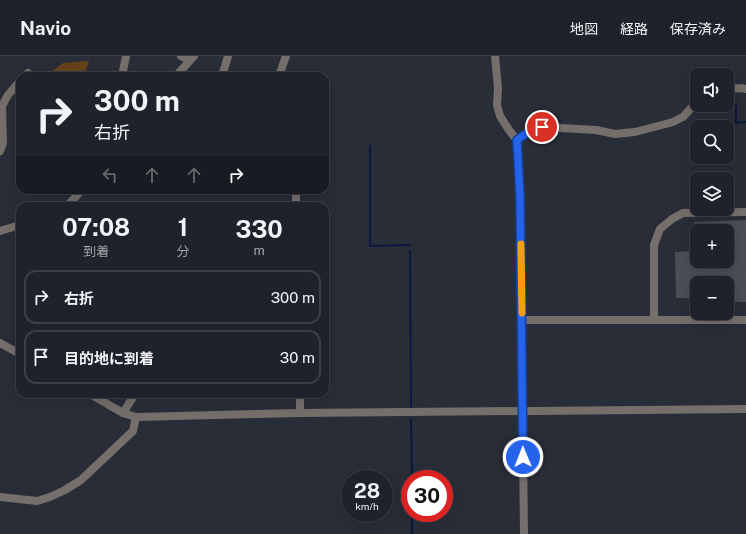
<!DOCTYPE html>
<html lang="ja">
<head>
<meta charset="utf-8">
<style>
	body { margin:0; font-family:"Public Sans","Noto Sans JP",sans-serif; background:#272a32; color:#f1f3f6; height:100vh; display:flex; flex-direction:column; font-size:15px; white-space:nowrap }
	* { box-sizing:border-box; margin:0 }
	p { font-size:13px; color:#a1a4a8 }
	.icon { flex:none; width:22px; height:22px; fill:none; stroke:currentColor; stroke-width:2; stroke-linecap:round; stroke-linejoin:round }
	.map { position:relative; flex:1; overflow:hidden }
	.side { position:absolute; left:16px; top:146px; width:313px; height:196px; display:flex; flex-direction:column; background:#1f222a; border-radius:12px; box-shadow:0 4px 16px #0002,0 0 0 1px #3c3f47 }
	.side>* { flex:none }
	.guide { position:absolute; left:16px; top:16px; width:313px; height:122px; border-radius:12px; box-shadow:0 4px 16px #0002,0 0 0 1px #3c3f47; background:#1f222a; color:#f1f3f6; overflow:hidden }
	.buttons { position:absolute; left:690px; top:12px; display:grid; gap:8px }
	.buttons a { display:grid; place-items:center; width:44px; height:44px; border-radius:8px; background:#1f222a; box-shadow:0 4px 16px #0002,0 0 0 1px #3c3f47; font-size:20px }
	.speed { position:absolute; left:341px; top:414px; display:flex; gap:8px; font-size:20px; font-weight:700; text-align:center }
	.speed>* { display:grid; place-content:center; width:52px; height:52px; border-radius:50%; background:#1f222a; box-shadow:0 4px 16px #0002,0 0 0 1px #3c3f47; line-height:1 }
	.speed small { font-size:10px; font-weight:400 }
	.speed .limit { border:6px solid #d22; background:#fff; color:#111 }
	.pin { position:absolute; display:grid; place-items:center; width:34px; height:34px; color:#fff; margin:-17px; border:2px solid #fff; border-radius:50%; box-shadow:0 1px 4px #0007 }
	.me { position:absolute; width:44px; margin:-22px; rotate:359deg; stroke-linejoin:round; filter:drop-shadow(0 0 3px #0008) }
	.turn { display:flex; align-items:center; gap:14px; height:84px; padding:0 12px; font-size:18px }
	.turn .icon { width:52px; height:52px; stroke-width:2.5 }
	.turn b { display:block; font-size:28px; line-height:34px }
	.lanes { display:flex; align-items:center; height:38px; padding:0 12px; background:#0003; justify-content:center; gap:20px; direction:ltr }
	.lanes .off { opacity:.35 }
	.eta { display:flex; justify-content:space-evenly; align-items:center; height:68px; text-align:center }
	.eta b { font-size:24px; font-weight:700; line-height:28px }
	ul { padding:0; list-style:none }
	li { display:flex; align-items:center; gap:12px; height:54px; margin:0 8px 6px; padding:0 4px; border:2px solid #3c3f47; border-radius:12px }
	li div { flex:1 }
	li b { display:block; font-size:15px }
	li em { font-style:normal }
	header { display:flex; align-items:center; gap:24px; box-sizing:border-box; height:56px; padding:0 20px; background:#1f222a; border-bottom:1px solid #3c3f47 }
	header strong { font-size:19px }
	nav { display:flex; gap:22px; margin-inline-start:auto; font-size:14px }
	.map>svg:first-child { display:block }
</style>
</head>
<body>
<header>
<strong>Navio</strong>
<nav><a>地図</a><a>経路</a><a>保存済み</a></nav>
</header>
<div class="map">
<svg width="746" height="478" viewBox="0 0 746 478">
	<rect width="100%" height="100%" fill="#292d38"/>
	<!-- green -->
	<g fill="#66431b">
		<polygon points="89,5 84,20 46,20 63,7"/>
		<polygon points="20,45 20,114 17,121 16,52"/>
	</g>
	<g fill="none" stroke-linecap="round" stroke-linejoin="round">
		<!-- stream -->
		<g stroke="#0b173c" stroke-width="2">
			<polyline points="736,48 736,67 746,66"/>
			<polyline points="370,90 370,190 410,189"/>
			<polyline points="410,195 411,351"/>
			<polyline points="411,363 412,423"/>
			<polyline points="412,457 412,478"/>
		</g>
	</g>
	<!-- building -->
	<polygon fill="#494e59" points="746,164 746,246 735,246 735,241 727,241 727,227 697,227 697,242 676,242 675,196 697,195 697,205 727,205 727,175 695,175 694,166"/>
	<g fill="none" stroke-linecap="round" stroke-linejoin="round">
		<!-- minor -->
		<g stroke="#746f6b" stroke-width="8">
			<polyline points="181,0 190,4"/>
			<polyline points="495,0 498,32 497,49 500,60 509,74 517,84 520,140 524,478"/>
			<polyline points="25,20 28,17"/>
			<polyline points="122,20 126,0"/>
			<polyline points="176,20 194,0"/>
			<polyline points="222,20 228,0"/>
			<polyline points="279,20 286,0"/>
			<polyline points="727,33 742,32 746,33"/>
			<polyline points="517,84 534,72 542,71 596,74 615,78 635,76 673,66 683,61 692,51 697,48"/>
			<polyline points="0,95 3,87 2,50 8,39 20,25"/>
			<polyline points="296,134 296,150"/>
			<polyline points="67,150 82,134"/>
			<polyline points="0,175 20,169"/>
			<polyline points="522,264 746,264"/>
			<polyline points="654,264 654,189 660,173 672,163 683,157 746,156"/>
			<polyline points="0,287 20,298"/>
			<polyline points="90,338 123,357 136,361 300,357 746,353"/>
			<polyline points="300,338 300,357"/>
			<polyline points="123,357 135,338"/>
			<polyline points="0,441 37,445 50,441 65,434 81,424 133,375 136,361"/>
		</g>
	</g>
	<g fill="none" stroke-linecap="round" stroke-linejoin="round">
		<!-- route casing -->
		<g stroke="#184099" stroke-width="10">
			<polyline id="route" points="523,401 520,140 517,84 534,72 542,71"/>
		</g>
		<!-- route -->
		<use href="#route" stroke="#2563eb" stroke-width="7"/>
		<!-- slow -->
		<polyline stroke="#f59e0b" stroke-width="7" points="521,188 522,257"/>
	</g>
</svg>
<div class="buttons">
<a><svg class="icon" aria-label="sound" viewBox="0 0 24 24"><path d="M4 9h4l5-4v14l-5-4H4zM17 9q2 3 0 6"/></svg></a>
<a><svg class="icon" aria-label="search" viewBox="0 0 24 24"><circle cx="10" cy="10" r="6"/><path d="M15 15l6 6"/></svg></a>
<a><svg class="icon" aria-label="layers" viewBox="0 0 24 24"><path d="M12 4l9 5-9 5-9-5zM3 14l9 5 9-5"/></svg></a>
<a>+</a>
<a>−</a>
</div>
<div class="speed"><div>28<small>km/h</small></div><div class="limit">30</div></div>
<div class="pin" style="left:542px;top:71px;background:#d93025"><svg class="icon" aria-label="arrive" viewBox="0 0 24 24"><path d="M6 21V4h12l-3 4 3 4H6"/></svg></div>
<svg class="me" style="left:523px;top:401px" viewBox="-20 -20 40 40"><circle r="17" fill="#2563eb" stroke="#fff" stroke-width="3"/><path d="M0-11L8 9 0 5-8 9z" fill="#fff"/></svg>
<div class="guide">
<div class="turn"><svg class="icon" aria-label="right" viewBox="0 0 24 24"><path d="M7 20v-9h11M14 6l5 5-5 5"/></svg><div><b>300 m</b>右折</div></div>
<div class="lanes"><svg class="icon off" aria-label="left" viewBox="0 0 24 24"><path d="M17 20v-9H6M10 6l-5 5 5 5"/></svg><svg class="icon off" aria-label="ahead" viewBox="0 0 24 24"><path d="M12 20V5M6 11l6-6 6 6"/></svg><svg class="icon off" aria-label="ahead" viewBox="0 0 24 24"><path d="M12 20V5M6 11l6-6 6 6"/></svg><svg class="icon" aria-label="right" viewBox="0 0 24 24"><path d="M7 20v-9h11M14 6l5 5-5 5"/></svg></div>
</div>
<section class="side">
<div class="eta">
<div><b>07:08</b><p>到着</p></div>
<div><b>1</b><p>分</p></div>
<div><b>330</b><p>m</p></div>
</div>
<ul>
<li><svg class="icon" aria-label="right" viewBox="0 0 24 24"><path d="M7 20v-9h11M14 6l5 5-5 5"/></svg><div><b>右折</b></div><em>300 m</em></li>
<li><svg class="icon" aria-label="arrive" viewBox="0 0 24 24"><path d="M6 21V4h12l-3 4 3 4H6"/></svg><div><b>目的地に到着</b></div><em>30 m</em></li>
</ul>
</section>
</div>
</body>
</html>
